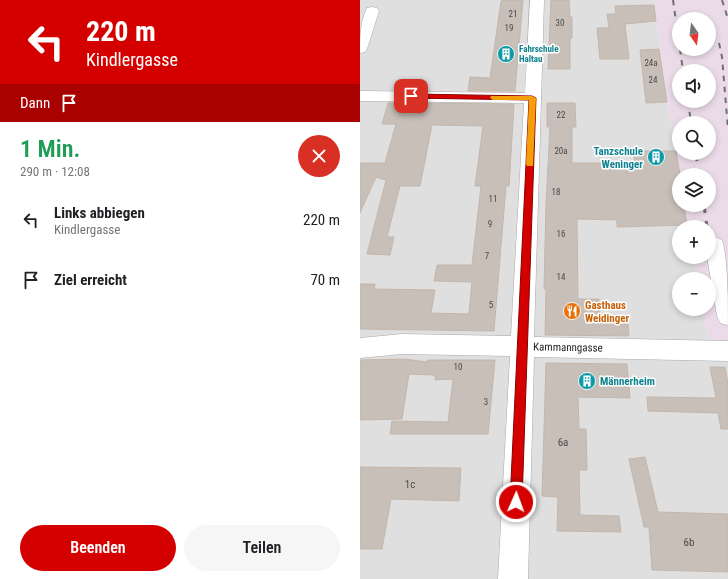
<!DOCTYPE html>
<html lang="de">
<head>
<meta charset="utf-8">
<style>
	body { margin:0; font-family:"Roboto Condensed",sans-serif; background:#f6f6f6; color:#202124; height:100vh; display:flex; flex-direction:column; font-size:15px; white-space:nowrap }
	* { box-sizing:border-box; margin:0 }
	p { font-size:13px; color:#757577 }
	.icon { flex:none; width:22px; height:22px; fill:none; stroke:currentColor; stroke-width:2; stroke-linecap:round; stroke-linejoin:round }
	.map { position:relative; flex:1; overflow:hidden }
	.panel { display:flex; flex-direction:column; background:#fff; width:360px }
	.panel>* { flex:none }
	.guide { background:#d40000; color:#fff; overflow:hidden }
	.needle { width:26px; rotate:166deg }
	.fabs { position:absolute; left:312px; top:12px; display:grid; gap:8px }
	.fabs a { display:grid; place-items:center; width:44px; height:44px; border-radius:50%; background:#fff; box-shadow:0 2px 6px #0003; font-size:20px }
	.pin { position:absolute; display:grid; place-items:center; width:34px; height:34px; color:#fff; margin:-17px; border-radius:8px; box-shadow:0 2px 6px #0006 }
	.me { position:absolute; width:44px; margin:-22px; rotate:2deg; stroke-linejoin:round; filter:drop-shadow(0 0 3px #0008) }
	.turn { display:flex; align-items:center; gap:14px; height:84px; padding:0 20px; font-size:18px }
	.turn .icon { width:52px; height:52px; stroke-width:2.5 }
	.turn b { display:block; font-size:28px; line-height:34px }
	.then { display:flex; align-items:center; height:38px; padding:0 20px; background:#0003; gap:8px; font-size:15px }
	.round { display:grid; place-items:center; flex:none; width:42px; height:42px; border-radius:21px; background:#f6f6f6 }
	.summary { display:flex; align-items:center; justify-content:space-between; height:68px; padding:0 20px }
	h1 { font-size:24px; font-weight:600; line-height:30px; color:#1e9e55 }
	.cta { display:flex; gap:8px; margin-top:auto; padding:8px 20px }
	.cta a { flex:1; height:46px; border-radius:24px; background:#d40000; color:#fff; font-size:16px; font-weight:600; line-height:46px; text-align:center }
	.cta a+a { background:#f6f6f6; color:#202124 }
	ul { padding:0; list-style:none }
	li { display:flex; align-items:center; gap:12px; height:60px; padding:0 20px }
	li div { flex:1 }
	li b { display:block; font-size:15px }
	li em { font-style:normal }
	main { display:flex; flex:1; min-height:0 }
	.map>svg:first-child { display:block }
</style>
</head>
<body>
<main>
<section class="panel">
<div class="guide">
<div class="turn"><svg class="icon" aria-label="left" viewBox="0 0 24 24"><path d="M17 20v-9H6M10 6l-5 5 5 5"/></svg><div><b>220 m</b>Kindlergasse</div></div>
<div class="then">Dann<svg class="icon" aria-label="arrive" viewBox="0 0 24 24"><path d="M6 21V4h12l-3 4 3 4H6"/></svg></div>
</div>
<div class="summary"><div><h1>1 Min.</h1><p>290 m · 12:08</p></div><a class="round" style="background:#d93025;color:#fff"><svg class="icon" aria-label="close" viewBox="0 0 24 24"><path d="M6 6l12 12M18 6L6 18"/></svg></a></div>
<ul>
<li><svg class="icon" aria-label="left" viewBox="0 0 24 24"><path d="M17 20v-9H6M10 6l-5 5 5 5"/></svg><div><b>Links abbiegen</b><p>Kindlergasse</p></div><em>220 m</em></li>
<li><svg class="icon" aria-label="arrive" viewBox="0 0 24 24"><path d="M6 21V4h12l-3 4 3 4H6"/></svg><div><b>Ziel erreicht</b></div><em>70 m</em></li>
</ul>
<div class="cta"><a>Beenden</a><a>Teilen</a></div>
</section>
<div class="map">
<svg width="368" height="579" viewBox="0 0 368 579">
	<rect width="100%" height="100%" fill="#f2efe9"/>
	<!-- residential -->
	<polygon fill="#e0dfdf" points="0,0 294,0 307,102 320,175 319,205 324,205 328,227 319,227 319,257 333,257 337,279 319,279 319,309 342,309 347,334 368,361 368,579 0,579"/>
	<!-- industrial -->
	<path fill="#ebdbe8" fill-rule="evenodd" d="M294 0H368V361L347 334 342 309H349V279H337L333 257H349V227H328L324 205H349V175H320L307 102ZM319 19H349V49H319ZM319 71H349V101H319ZM319 123H349V153H319Z"/>
	<!-- building -->
	<g fill="#c7bfb8" stroke="#c4b6ab">
		<polygon points="147,0 163,0 155,91 108,91 110,77 130,78 141,1"/>
		<polygon points="191,0 209,0 210,17 212,17 212,38 210,38 210,69 188,69"/>
		<polygon points="294,5 296,21 265,24 269,59 240,59 237,28 249,28 247,14 256,14 255,6"/>
		<polygon points="299,49 307,102 286,103 280,50"/>
		<polygon points="28,103 154,104 149,186 146,186 134,331 0,329 0,284 15,284 14,289 75,290 71,313 109,314 112,282 74,281 77,265 112,265 121,186 115,186 123,126 72,125 60,186 40,186 27,237 34,237 30,255 7,254 26,180 16,177 0,213 0,163 25,163 36,124 22,124"/>
		<polygon points="187,103 215,103 216,127 212,127 212,163 275,163 273,151 316,151 320,175 319,175 319,205 324,205 327,225 257,227 257,220 217,219 218,299 239,299 240,323 268,324 269,336 185,335 186,289 184,289 186,204 190,127 187,127"/>
		<polygon points="44,359 67,362 67,360 135,360 128,434 30,434 32,421 88,422 93,379 75,380 75,375 49,374 42,419 0,420 0,360"/>
		<polygon points="186,363 267,364 270,398 218,397 219,429 226,429 227,470 219,470 220,515 259,516 261,532 197,531 198,497 182,496"/>
		<polygon points="350,367 365,367 368,383 368,429 361,429 358,413 288,411 287,397 356,398"/>
		<polygon points="285,457 298,512 368,514 368,572 292,570 289,527 284,527 269,459"/>
		<polygon points="0,467 101,468 99,501 31,499 22,549 0,549"/>
	</g>
	<g fill="none" stroke-linecap="round" stroke-linejoin="round">
		<!-- minor casing -->
		<g stroke="#a9a9a9" stroke-width="1">
			<g id="minor">
				<polygon points="170,0 184,0 174,337 368,341 368,361 174,357 168,579 138,579 150,356 42,354 0,358 0,338 42,334 151,336 164,103 0,101 0,91 165,93"/>
				<path d="M12 7 17 8 19 11 7 49 5 52 0 53C0 38 0 21 7 8Z"/>
				<path d="M355 237 362 240C368 258 368 303 368 325L360 323 357 316 347 257H349V239Z"/>
			</g>
		</g>
		<!-- minor -->
		<use href="#minor" fill="#fff" fill-rule="evenodd"/>
		<!-- rail-far1 -->
		<g stroke="#707070" stroke-width="2" stroke-dasharray="5.5 5.5" stroke-linecap="butt">
			<polyline points="313,0 319,42"/>
			<polyline points="362,0 368,19"/>
			<polyline points="359,43 362,57 368,129"/>
			<polyline points="320,49 323,71"/>
			<polyline points="328,101 331,123"/>
		</g>
		<!-- rail -->
		<g stroke="#707070" stroke-width="3" stroke-dasharray="8 8" stroke-linecap="butt">
			<polyline points="336,153 339,175"/>
			<polyline points="344,205 347,227"/>
			<polyline points="349,240 350,245"/>
		</g>
	</g>
	<!-- route -->
	<polygon fill="#d40000" stroke="#8a0000" points="51,94 172,96 176,98 162,502 160,506 156,507 152,506 150,502 169,100 49,98 48,96"/>
	<!-- slow -->
	<polygon fill="#f59e0b" points="131,96 172,96 176,98 173,166 167,166 166,164 169,100 133,100 130,98"/>
	<!-- icons -->
	<defs>
		<g id="building-disc" transform="scale(0.9)"><circle r="9.5" fill="#0f9aa8" stroke="#fff"/><path d="M-4-6H4V6H1V3H-1V6H-4ZM-2.5-4.3h1.7v1.8h-1.7ZM.8-4.3h1.7v1.8H.8ZM-2.5-1h1.7V.8h-1.7ZM.8-1h1.7V.8H.8Z" fill="#fff"/></g>
		<g id="restaurant-disc" transform="scale(0.9)"><circle r="9.5" fill="#e8710a" stroke="#fff"/><path d="M-5-6h1v4h1v-4h1v4h1v-4h1v5L-1.5 .5V6h-2V.5L-5-1ZM5-6V6H3V1.5H1.5Q1.5-4 5-6Z" fill="#fff"/></g>
	</defs>
	<g fill-rule="evenodd">
		<use href="#building-disc" x="146" y="54"/>
		<use href="#building-disc" x="296" y="157"/>
		<use href="#restaurant-disc" x="212" y="311"/>
		<use href="#building-disc" x="227" y="381"/>
	</g>
	<g text-anchor="middle" stroke-width="3" stroke-linejoin="round" paint-order="stroke">
		<!-- number labels -->
		<g font-size="9" fill="#4b4948">
			<text x="153" y="17">21</text>
			<text x="200" y="26">30</text>
			<text x="149" y="31">19</text>
			<text x="291" y="66">24a</text>
			<text x="293" y="83">24</text>
			<text x="201" y="118">22</text>
			<text x="201" y="154">20a</text>
			<text x="196" y="195">18</text>
			<text x="133" y="202">11</text>
			<text x="130" y="227">9</text>
			<text x="201" y="237">16</text>
			<text x="127" y="259">7</text>
			<text x="201" y="280">14</text>
			<text x="131" y="308">5</text>
			<text x="98" y="370">10</text>
			<text x="126" y="405">3</text>
		</g>
		<!-- far-culture labels -->
		<g font-size="9" font-weight="bold" fill="#0d838f" stroke="#fff" text-anchor="start">
			<text x="159" y="52">Fahrschule<tspan x="159" dy="10">Haltau</tspan></text>
		</g>
		<!-- culture labels -->
		<g font-size="11" font-weight="bold" fill="#0d838f" stroke="#fff" text-anchor="end">
			<text x="283" y="155">Tanzschule<tspan x="283" dy="13">Weninger</tspan></text>
			<text x="240" y="385" text-anchor="start">Männerheim</text>
		</g>
		<!-- food labels -->
		<g font-size="11" font-weight="bold" fill="#c56008" stroke="#fff" text-anchor="start">
			<text x="225" y="309">Gasthaus<tspan x="225" dy="13">Weidinger</tspan></text>
		</g>
		<!-- street labels -->
		<g font-size="11" fill="#222" stroke="#fff">
			<text transform="translate(208 347) rotate(1)" y="4">Kammanngasse</text>
		</g>
		<!-- near-number labels -->
		<g font-size="11" fill="#4b4948">
			<text x="203" y="446">6a</text>
			<text x="50" y="488">1c</text>
			<text x="329" y="546">6b</text>
		</g>
	</g>
</svg>
<div class="fabs">
<a><svg class="needle" viewBox="-14 -14 28 28"><path d="M0-13l5 13h-10z" fill="#e53935"/><path d="M0 13l5-13h-10z" fill="#757577"/></svg></a>
<a><svg class="icon" aria-label="sound" viewBox="0 0 24 24"><path d="M4 9h4l5-4v14l-5-4H4zM17 9q2 3 0 6"/></svg></a>
<a><svg class="icon" aria-label="search" viewBox="0 0 24 24"><circle cx="10" cy="10" r="6"/><path d="M15 15l6 6"/></svg></a>
<a><svg class="icon" aria-label="layers" viewBox="0 0 24 24"><path d="M12 4l9 5-9 5-9-5zM3 14l9 5 9-5"/></svg></a>
<a>+</a>
<a>−</a>
</div>
<div class="pin" style="left:51px;top:96px;background:#d93025"><svg class="icon" aria-label="arrive" viewBox="0 0 24 24"><path d="M6 21V4h12l-3 4 3 4H6"/></svg></div>
<svg class="me" style="left:156px;top:502px" viewBox="-20 -20 40 40"><circle r="17" fill="#d40000" stroke="#fff" stroke-width="3"/><path d="M0-11L8 9 0 5-8 9z" fill="#fff"/></svg>
</div>
</main>
</body>
</html>
